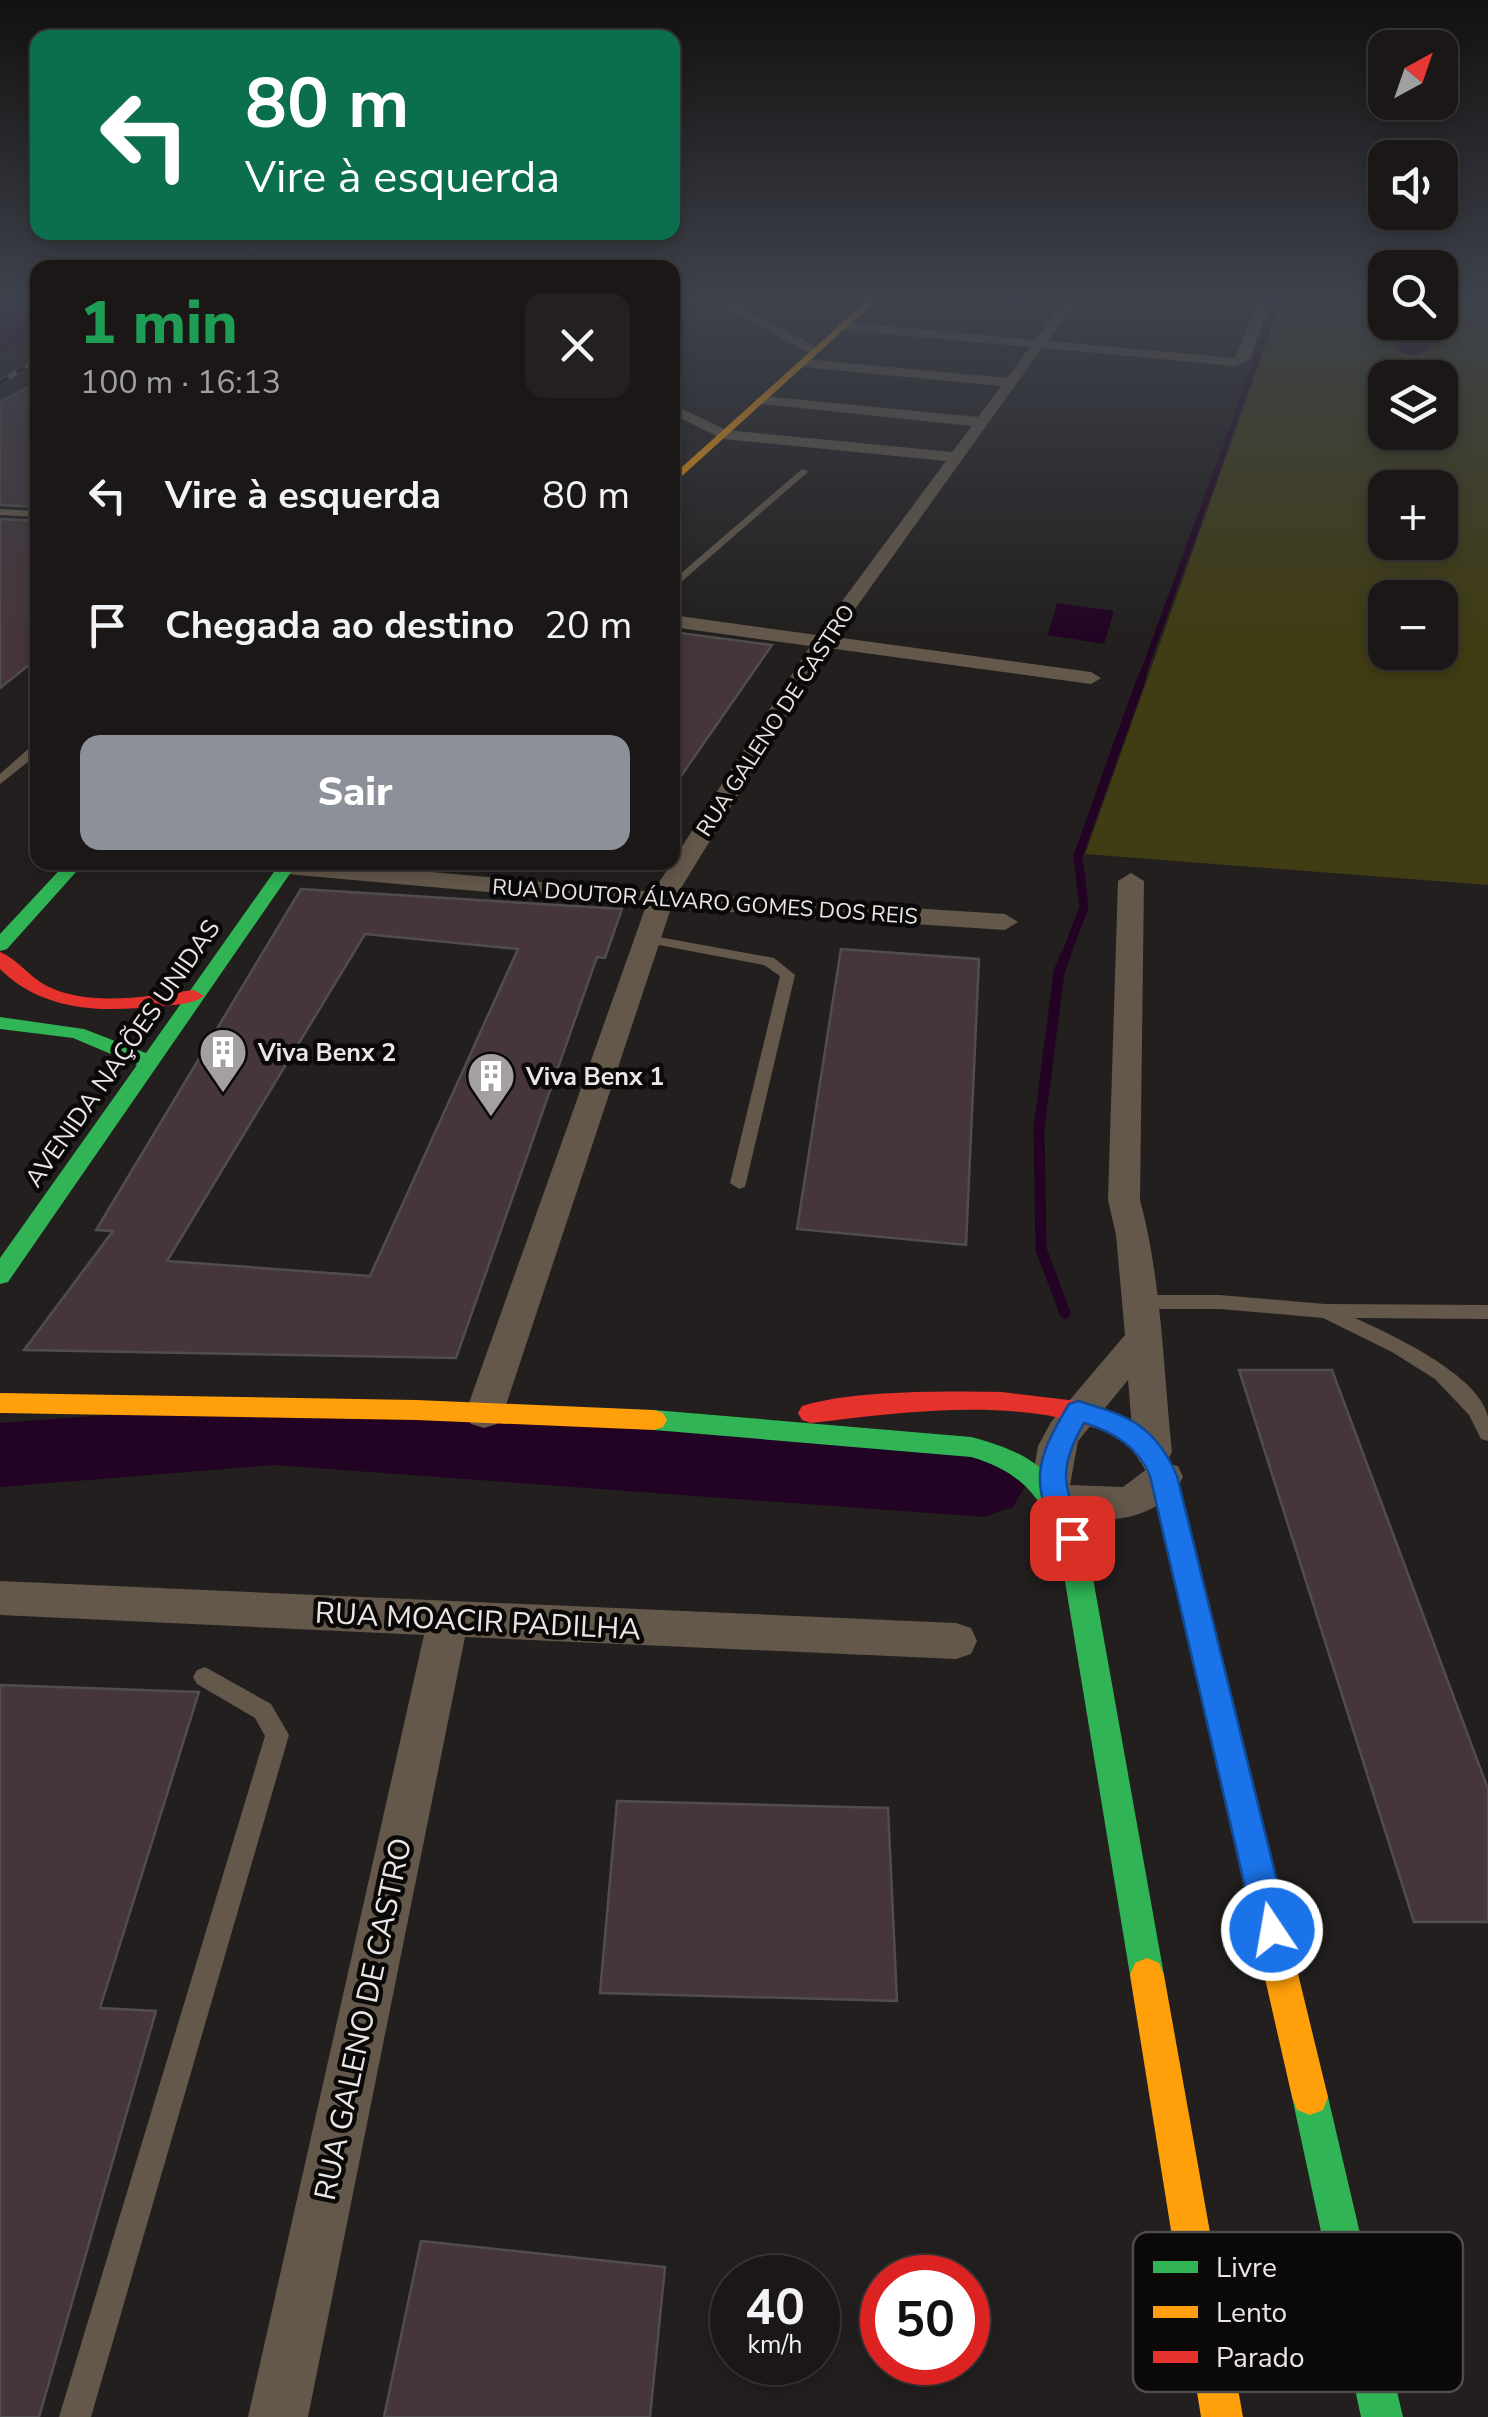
<!DOCTYPE html>
<html lang="pt">
<head>
<meta charset="utf-8">
<style>
	body { margin:0; font-family:"Nunito Sans",sans-serif; background:#23201f; color:#f1f3f6; height:100vh; display:flex; flex-direction:column; font-size:38px; white-space:nowrap }
	* { box-sizing:border-box; margin:0 }
	p { font-size:32px; color:#9f9fa1 }
	.icon { flex:none; width:55px; height:55px; fill:none; stroke:currentColor; stroke-width:2; stroke-linecap:round; stroke-linejoin:round }
	.map { position:relative; flex:1; overflow:hidden }
	.side { position:absolute; left:30px; top:260px; width:650px; height:610px; display:flex; flex-direction:column; background:#1a1716; border-radius:20px; box-shadow:0 5px 15px #0003,0 0 0 2px #383635 }
	.side>* { flex:none }
	.hud { position:absolute; left:30px; top:30px; width:650px; height:210px; border-radius:20px; box-shadow:0 5px 15px #0003,0 0 0 2px #383635; background:#0b6e4f; color:#fff; overflow:hidden }
	.needle { width:65px; rotate:40deg }
	.tools { position:absolute; left:1368px; top:30px; display:grid; gap:20px }
	.tools a { display:grid; place-items:center; width:90px; height:90px; border-radius:20px; background:#1a1716; box-shadow:0 5px 15px #0003,0 0 0 2px #383635; font-size:50px }
	.speed { position:absolute; left:710px; top:2255px; display:flex; gap:20px; font-size:50px; font-weight:700; text-align:center }
	.speed>* { display:grid; place-content:center; width:130px; height:130px; border-radius:50%; background:#1a1716; box-shadow:0 5px 15px #0003,0 0 0 2px #383635; line-height:1 }
	.speed small { font-size:25px; font-weight:400 }
	.speed .limit { border:15px solid #d22; background:#fff; color:#111 }
	.pin { position:absolute; display:grid; place-items:center; width:85px; height:85px; color:#fff; margin:-42px; border-radius:20px; box-shadow:0 5px 15px #0006 }
	.me { position:absolute; width:110px; margin:-55px; rotate:348deg; stroke-linejoin:round; filter:drop-shadow(0 0 8px #0008) }
	.turn { display:flex; align-items:center; gap:35px; height:210px; padding:0 50px; font-size:45px }
	.turn .icon { width:130px; height:130px; stroke-width:2.5 }
	.turn b { display:block; font-size:70px; line-height:85px }
	.round { display:grid; place-items:center; flex:none; width:105px; height:105px; border-radius:20px; background:#23201f }
	.summary { display:flex; align-items:center; justify-content:space-between; height:170px; padding:0 50px }
	h1 { font-size:60px; font-weight:800; line-height:75px; color:#1e9e55 }
	.cta { display:flex; gap:20px; margin-top:auto; padding:20px 50px }
	.cta a { flex:1; height:115px; border-radius:20px; background:#8c9099; color:#fff; font-size:40px; font-weight:800; line-height:115px; text-align:center }
	ul { padding:0; list-style:none }
	li { display:flex; align-items:center; gap:30px; height:130px; padding:0 50px }
	li div { flex:1 }
	li b { display:block; font-size:38px }
	li em { font-style:normal }
	.map>svg:first-child { display:block }
</style>
</head>
<body>
<div class="map">
<svg width="1488" height="2417" viewBox="0 0 1488 2417">
	<rect width="100%" height="100%" fill="#221f1e"/>
	<!-- green -->
	<path fill="#403c14" fill-rule="evenodd" d="M1283 297H1385V322H1440V297H1488V885L1085 854ZM1385 378H1440V432H1385ZM1385 488H1440V542H1385ZM1385 598H1440V652H1385Z"/>
	<!-- water -->
	<g fill="#220323">
		<polygon points="0,297 37,297 38,330 0,355"/>
		<polygon points="1440,297 1463,299 1443,301 1452,310 1442,314 1449,336 1419,355 1405,354 1395,347 1401,337 1391,323 1440,322"/>
		<polygon points="1057,603 1114,611 1104,644 1048,635"/>
	</g>
	<g fill="none" stroke-linecap="round" stroke-linejoin="round">
		<!-- stream-far3 -->
		<polyline stroke="#220323" stroke-width="5" points="1219,464 1279,297"/>
		<!-- stream-far2 -->
		<polyline stroke="#220323" stroke-width="6" points="1141,679 1220,462"/>
		<!-- stream-far1 -->
		<polyline stroke="#220323" stroke-width="9" points="1064,960 1084,907 1078,856 1142,677"/>
		<!-- stream -->
		<polyline stroke="#220323" stroke-width="11" points="1065,957 1059,972 1039,1128 1041,1249 1065,1313"/>
		<!-- river -->
		<polygon fill="#220323" fill-rule="evenodd" points="274,1403 984,1451 1013,1461 1026,1484 1013,1507 984,1517 274,1465 0,1487 0,1423"/>
	</g>
	<!-- building -->
	<g fill="#46363c" stroke="#504d4d" stroke-width="2.5" fill-rule="evenodd">
		<polygon points="38,382 38,507 0,505 0,402"/>
		<polygon points="0,519 38,521 38,658 0,688"/>
		<polygon points="672,632 772,645 672,789"/>
		<path d="M301 889 622 909 605 958 597 957 456 1358 24 1350 113 1231 96 1230ZM365 934 518 949 370 1276 167 1261Z"/>
		<polygon points="841,949 979,959 966,1245 797,1229"/>
		<polygon points="1239,1370 1332,1370 1488,1789 1488,1922 1414,1922"/>
		<polygon points="0,1685 199,1692 100,2008 156,2011 39,2417 0,2417"/>
		<polygon points="617,1801 888,1808 897,2001 600,1993"/>
		<polygon points="421,2241 665,2267 650,2417 384,2417"/>
	</g>
	<g fill="none" stroke-linecap="round" stroke-linejoin="round">
		<!-- lane -->
		<g fill="#63584a" fill-rule="evenodd">
			<polygon points="802,469 809,471 672,590 672,581"/>
			<polygon points="0,509 38,511 38,517 0,515"/>
			<polygon points="34,744 38,744 38,754 0,784 0,774"/>
			<polygon points="502,862 525,862 537,868 530,872"/>
			<polygon points="648,935 774,958 795,975 745,1187 739,1189 730,1183 780,976 764,965 643,942 643,936"/>
			<path d="M1141 1295H1220L1325 1304 1488 1305V1319L1355 1318C1390 1334 1480 1375 1488 1417 1488 1424 1488 1433 1488 1441L1481 1439 1469 1415 1435 1379 1392 1352 1323 1318 1220 1309H1141L1134 1307 1132 1302 1134 1297Z"/>
			<polygon points="205,1667 271,1704 289,1735 91,2417 59,2417 265,1736 255,1718 197,1684 193,1677 197,1670"/>
		</g>
		<!-- street -->
		<g fill="#63584a" fill-rule="evenodd">
			<polygon points="707,297 723,297 823,351 811,354"/>
			<polygon points="1067,297 1079,297 1048,341 1235,358 1260,297 1272,297 1250,360 1235,366 1042,348 835,637 1091,672 1101,678 1091,684 828,648 678,893 1005,914 1018,922 1005,930 671,908 503,1414 497,1424 484,1428 471,1424 465,1414 646,906 286,874 274,867 277,862 320,862 653,892 810,646 672,627 672,615 817,635 946,461 723,439 672,414 672,404 726,430 952,452 972,426 762,404 755,400 762,396 978,417 1001,386 803,367 796,363 803,359 1007,378 1030,347 844,330 838,326 844,322 1035,340"/>
			<path d="M1131 873 1144 881 1140 1200C1162 1282 1163 1367 1172 1452L1166 1463 1178 1466 1183 1477C1157 1527 1091 1526 1044 1510L1031 1487 1038 1446 1051 1422 1125 1335 1116 1235 1108 1200 1118 881ZM1128 1380 1134 1452 1140 1462 1151 1466 1123 1487 1070 1485 1078 1441Z"/>
			<polygon points="0,1581 956,1623 971,1628 977,1641 971,1654 956,1659 465,1637 308,2417 248,2417 424,1635 0,1615"/>
		</g>
		<!-- fast -->
		<g fill="#30b455" fill-rule="evenodd">
			<polygon points="67,862 85,862 7,949 0,951 0,934"/>
			<polygon points="281,862 298,862 8,1282 0,1284 0,1258 137,1065 73,1038 0,1029 0,1017 84,1029 146,1053"/>
			<path d="M654 1410 971 1437C1037 1454 1060 1476 1086 1539L1164 1975 1159 1987 1147 1992 1135 1987 1130 1975 1058 1539C1041 1495 1017 1470 971 1457L654 1430 645 1427 641 1420 645 1413Z"/>
			<polygon points="1310,2079 1323,2084 1328,2097 1403,2417 1361,2417 1292,2097 1297,2084"/>
		</g>
		<!-- slow -->
		<g fill="#ff9f0a" fill-rule="evenodd">
			<polygon points="871,297 880,297 672,485 672,476"/>
			<polygon points="0,1393 416,1400 654,1410 663,1413 667,1420 663,1427 654,1430 416,1420 0,1413"/>
			<polygon points="1111,1411 1150,1433 1177,1477 1328,2097 1323,2110 1310,2115 1297,2110 1292,2097 1151,1479 1132,1447 1102,1428 1098,1421 1102,1414"/>
			<polygon points="1147,1958 1159,1963 1164,1975 1243,2417 1201,2417 1130,1975 1135,1963"/>
		</g>
		<!-- jam -->
		<g fill="#e5322d" fill-rule="evenodd">
			<path d="M0 952C16 958 29 976 45 985 89 1008 147 996 194 990L204 996C192 1005 173 1005 158 1006 101 1013 42 1011 0 969Z"/>
			<path d="M1002 1392 1077 1401 1120 1414 1124 1421 1120 1428C1100 1434 1066 1418 1045 1415 968 1403 888 1414 811 1423L802 1420 798 1413 802 1406C853 1390 947 1391 1002 1392Z"/>
		</g>
		<!-- rail casing -->
		<g stroke="#645f59" stroke-width="5">
			<polyline id="rail" points="0,383 38,359"/>
		</g>
		<!-- rail -->
		<use href="#rail" stroke="#0b0908" stroke-width="4" stroke-dasharray="10" stroke-linecap="butt"/>
	</g>
	<!-- sky -->
	<linearGradient id="sky" x2="0" y2="1"><stop stop-color="#131110"/><stop offset="0.47" stop-color="#3e424c"/><stop offset="1" stop-color="#3e424c" stop-opacity="0"/></linearGradient>
	<rect width="1488" height="636" fill="url(#sky)"/>
	<!-- route -->
	<path fill="#1a73e8" stroke="#114b97" stroke-width="2.5" d="M1078 1401C1129 1416 1155 1425 1177 1476L1289 1930 1284 1942 1272 1946 1260 1942 1255 1930 1150 1476C1138 1447 1114 1432 1084 1423 1055 1473 1065 1489 1086 1538L1082 1547 1072 1550 1062 1547C1030 1483 1033 1464 1069 1404Z"/>
	<!-- icons -->
	<defs>
		<g id="building-pin" transform="scale(2.5)"><path d="M0 17L-7.5 6A9.5 9.5 0 1 1 7.5 6Z" fill="#a3a09f" stroke="#0b0908"/><path d="M-4-6H4V6H1V3H-1V6H-4ZM-2.5-4.3h1.7v1.8h-1.7ZM.8-4.3h1.7v1.8H.8ZM-2.5-1h1.7V.8h-1.7ZM.8-1h1.7V.8H.8Z" fill="#fff"/></g>
	</defs>
	<g fill-rule="evenodd">
		<use href="#building-pin" x="223" y="1052"/>
		<use href="#building-pin" x="491" y="1076"/>
	</g>
	<g text-anchor="middle" stroke-width="9" stroke-linejoin="round" paint-order="stroke">
		<!-- far-street labels -->
		<g font-size="22" fill="#e9e6e5" stroke="#0b0908">
			<text transform="translate(775 720) rotate(-57)" y="8">RUA GALENO DE CASTRO</text>
			<text transform="translate(705 901) rotate(4)" y="8">RUA DOUTOR ÁLVARO GOMES DOS REIS</text>
		</g>
		<!-- poi labels -->
		<g font-size="25" font-weight="bold" fill="#e9e6e5" stroke="#0b0908" text-anchor="start">
			<text x="258" y="1061">Viva Benx 2</text>
			<text x="526" y="1085">Viva Benx 1</text>
		</g>
		<!-- street labels -->
		<g font-size="25" fill="#e9e6e5" stroke="#0b0908">
			<text transform="translate(122 1053) rotate(-55)" y="9">AVENIDA NAÇÕES UNIDAS</text>
		</g>
		<!-- near-street labels -->
		<g font-size="30" fill="#e9e6e5" stroke="#0b0908">
			<text transform="translate(478 1621) rotate(3)" y="10">RUA MOACIR PADILHA</text>
			<text transform="translate(363 2019) rotate(-78)" y="10">RUA GALENO DE CASTRO</text>
		</g>
	</g>
	<!-- legend -->
	<rect x="1133" y="2232" width="330" height="160" rx="15" fill="#0b0908" stroke="#4e4b4a" stroke-width="2.5"/>
	<rect x="1153" y="2261" width="45" height="12" fill="#30b455"/>
	<rect x="1153" y="2306" width="45" height="12" fill="#ff9f0a"/>
	<rect x="1153" y="2351" width="45" height="12" fill="#e5322d"/>
	<g font-size="28" fill="#e9e6e5">
		<text x="1216" y="2277">Livre</text>
		<text x="1216" y="2322">Lento</text>
		<text x="1216" y="2367">Parado</text>
	</g>
</svg>
<div class="tools">
<a><svg class="needle" viewBox="-14 -14 28 28"><path d="M0-13l5 13h-10z" fill="#e53935"/><path d="M0 13l5-13h-10z" fill="#9f9fa1"/></svg></a>
<a><svg class="icon" aria-label="sound" viewBox="0 0 24 24"><path d="M4 9h4l5-4v14l-5-4H4zM17 9q2 3 0 6"/></svg></a>
<a><svg class="icon" aria-label="search" viewBox="0 0 24 24"><circle cx="10" cy="10" r="6"/><path d="M15 15l6 6"/></svg></a>
<a><svg class="icon" aria-label="layers" viewBox="0 0 24 24"><path d="M12 4l9 5-9 5-9-5zM3 14l9 5 9-5"/></svg></a>
<a>+</a>
<a>−</a>
</div>
<div class="speed"><div>40<small>km/h</small></div><div class="limit">50</div></div>
<div class="pin" style="left:1072px;top:1538px;background:#d93025"><svg class="icon" aria-label="arrive" viewBox="0 0 24 24"><path d="M6 21V4h12l-3 4 3 4H6"/></svg></div>
<svg class="me" style="left:1272px;top:1930px" viewBox="-20 -20 40 40"><circle r="17" fill="#1a73e8" stroke="#fff" stroke-width="3"/><path d="M0-11L8 9 0 5-8 9z" fill="#fff"/></svg>
<div class="hud">
<div class="turn"><svg class="icon" aria-label="left" viewBox="0 0 24 24"><path d="M17 20v-9H6M10 6l-5 5 5 5"/></svg><div><b>80 m</b>Vire à esquerda</div></div>
</div>
<section class="side">
<div class="summary"><div><h1>1 min</h1><p>100 m · 16:13</p></div><a class="round"><svg class="icon" aria-label="close" viewBox="0 0 24 24"><path d="M6 6l12 12M18 6L6 18"/></svg></a></div>
<ul>
<li><svg class="icon" aria-label="left" viewBox="0 0 24 24"><path d="M17 20v-9H6M10 6l-5 5 5 5"/></svg><div><b>Vire à esquerda</b></div><em>80 m</em></li>
<li><svg class="icon" aria-label="arrive" viewBox="0 0 24 24"><path d="M6 21V4h12l-3 4 3 4H6"/></svg><div><b>Chegada ao destino</b></div><em>20 m</em></li>
</ul>
<div class="cta"><a>Sair</a></div>
</section>
</div>
</body>
</html>
